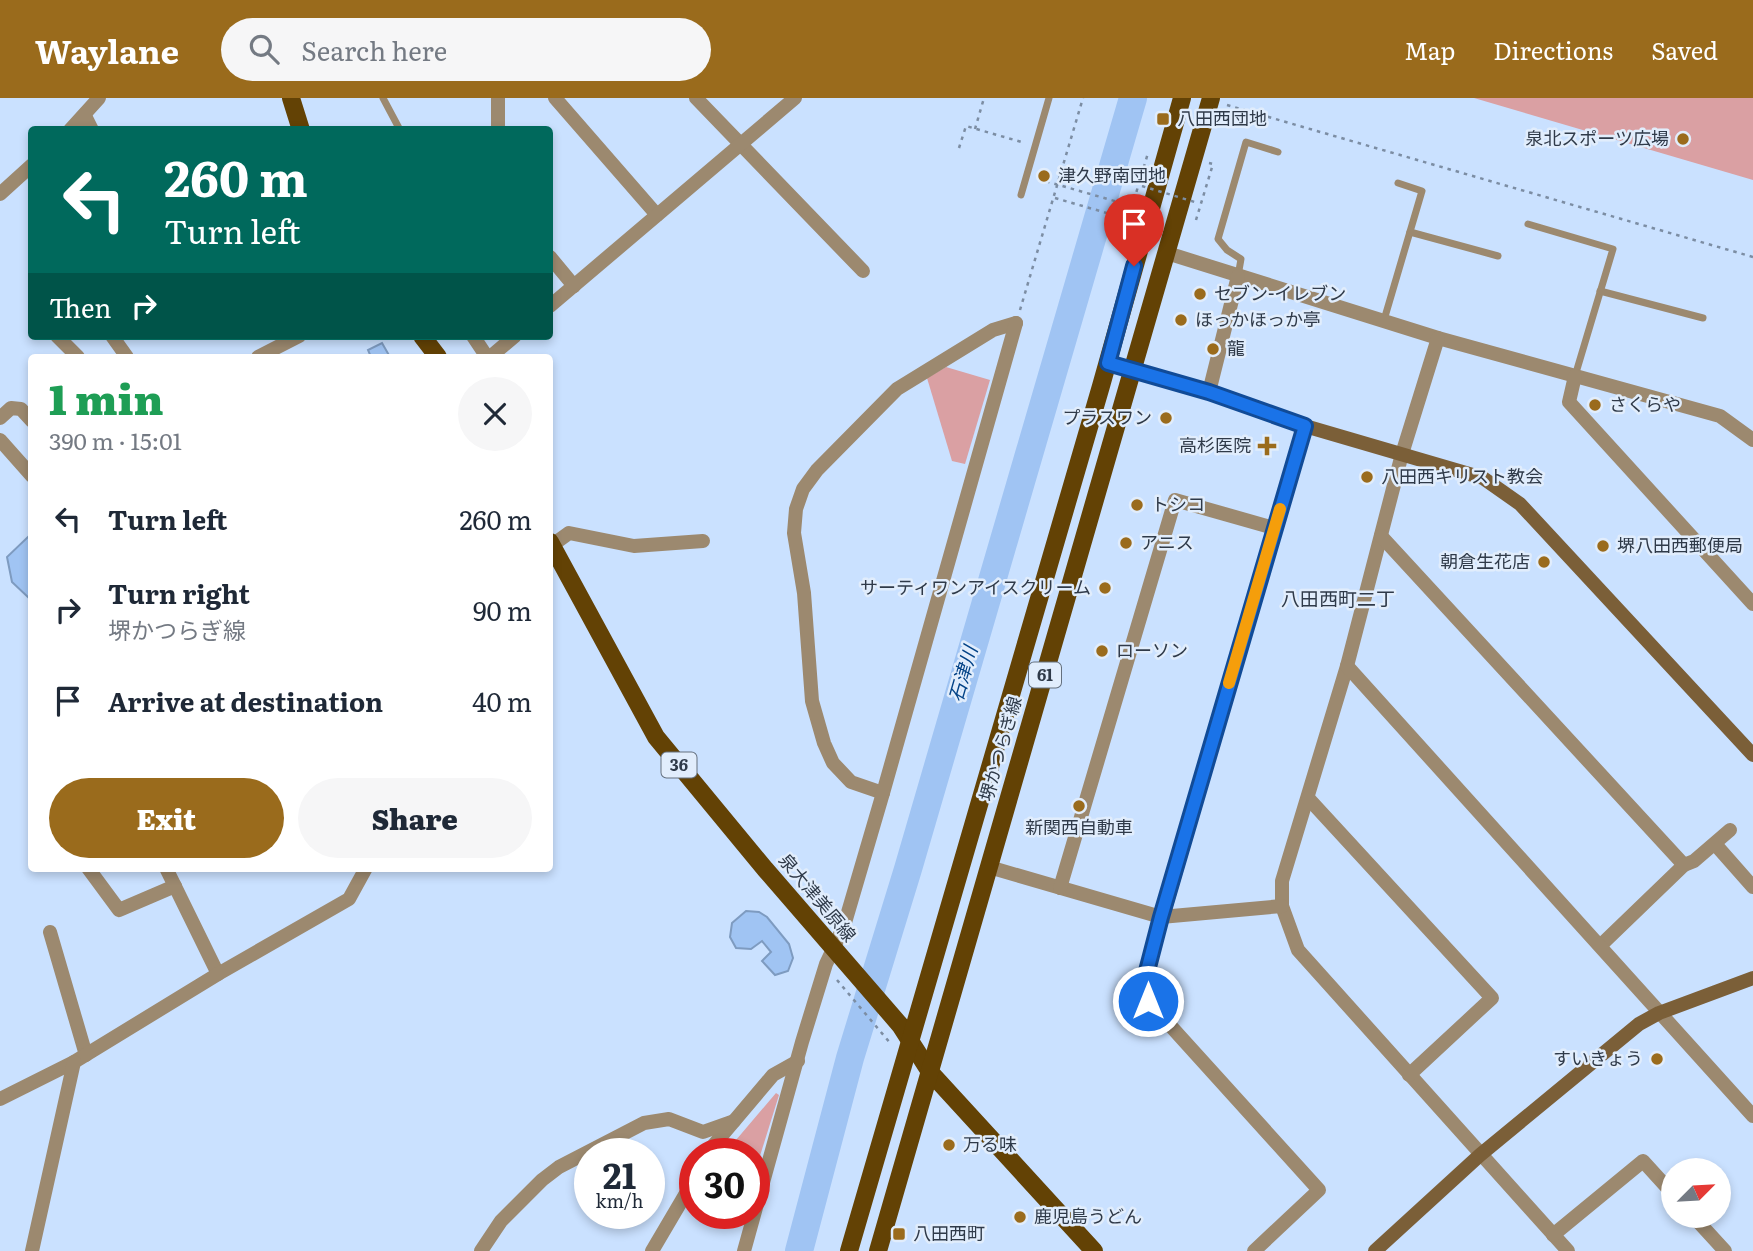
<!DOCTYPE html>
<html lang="en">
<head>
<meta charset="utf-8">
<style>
	body { margin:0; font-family:Literata,"Noto Sans JP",serif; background:#f6f6f7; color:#1f2937; height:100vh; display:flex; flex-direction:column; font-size:26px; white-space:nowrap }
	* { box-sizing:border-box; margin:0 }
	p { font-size:23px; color:#747a83 }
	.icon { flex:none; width:38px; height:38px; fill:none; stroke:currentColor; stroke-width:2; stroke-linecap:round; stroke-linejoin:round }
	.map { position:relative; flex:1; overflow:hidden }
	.details { position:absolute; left:28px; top:256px; width:525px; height:518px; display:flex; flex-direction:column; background:#fff; border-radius:7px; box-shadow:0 4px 10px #0003 }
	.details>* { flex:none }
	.top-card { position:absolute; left:28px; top:28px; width:525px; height:214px; border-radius:7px; box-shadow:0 4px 10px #0003; background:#00695c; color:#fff; overflow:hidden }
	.needle { width:46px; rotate:66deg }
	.controls { position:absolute; left:1661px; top:1060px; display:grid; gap:14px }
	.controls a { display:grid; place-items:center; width:70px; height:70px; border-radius:50%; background:#fff; box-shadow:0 4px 10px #0003; font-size:35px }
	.speed { position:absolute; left:574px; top:1040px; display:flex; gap:14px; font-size:35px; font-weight:700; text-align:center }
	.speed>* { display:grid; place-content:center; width:91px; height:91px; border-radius:50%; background:#fff; box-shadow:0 4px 10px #0003; line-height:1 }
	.speed small { font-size:18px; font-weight:400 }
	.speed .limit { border:10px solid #d22; background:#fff; color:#111 }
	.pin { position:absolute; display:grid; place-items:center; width:60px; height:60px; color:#fff; margin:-72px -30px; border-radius:50% 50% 50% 0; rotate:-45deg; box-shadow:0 0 7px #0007 }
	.pin .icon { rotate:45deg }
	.me { position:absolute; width:77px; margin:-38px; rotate:0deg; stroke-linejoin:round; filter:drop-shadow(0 0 5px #0008) }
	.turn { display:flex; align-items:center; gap:24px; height:147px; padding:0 21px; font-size:32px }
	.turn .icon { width:91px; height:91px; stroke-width:2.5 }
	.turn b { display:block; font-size:49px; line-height:60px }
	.then { display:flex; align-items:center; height:66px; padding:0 21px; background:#0003; gap:14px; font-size:26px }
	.round { display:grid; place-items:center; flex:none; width:74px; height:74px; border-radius:37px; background:#f6f6f7 }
	.summary { display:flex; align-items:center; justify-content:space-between; height:119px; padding:0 21px }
	h1 { font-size:42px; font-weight:800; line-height:52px; color:#1e9e55 }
	.action { display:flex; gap:14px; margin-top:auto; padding:14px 21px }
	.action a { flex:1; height:80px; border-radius:42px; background:#9a6b1c; color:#fff; font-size:28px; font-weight:800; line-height:80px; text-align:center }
	.action a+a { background:#f6f6f7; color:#1f2937 }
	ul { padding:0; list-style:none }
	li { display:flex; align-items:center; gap:21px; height:91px; padding:0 21px }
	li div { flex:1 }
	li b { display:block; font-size:26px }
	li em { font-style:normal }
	header { display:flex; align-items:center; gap:42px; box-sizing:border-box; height:98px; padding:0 35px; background:#9a6b1c; color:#fff }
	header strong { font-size:33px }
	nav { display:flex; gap:38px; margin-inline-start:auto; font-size:24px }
	.search { width:490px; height:63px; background:#f6f6f7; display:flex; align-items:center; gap:18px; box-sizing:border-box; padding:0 24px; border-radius:38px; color:#747a83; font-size:26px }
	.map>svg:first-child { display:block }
</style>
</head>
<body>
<header>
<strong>Waylane</strong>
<div class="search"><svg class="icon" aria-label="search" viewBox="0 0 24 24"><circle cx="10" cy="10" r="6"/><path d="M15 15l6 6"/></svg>Search here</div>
<nav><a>Map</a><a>Directions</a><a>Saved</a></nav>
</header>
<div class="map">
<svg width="1753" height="1153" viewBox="0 0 1753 1153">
	<rect width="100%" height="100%" fill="#cae1ff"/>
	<!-- green -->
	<g fill="#daa0a3">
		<polygon points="1474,0 1753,0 1753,82"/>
		<polygon points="946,269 990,282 965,366 952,363 927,280"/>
		<polygon points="776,995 779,997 754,1077 754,1055 725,1055"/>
	</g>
	<!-- water -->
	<g fill="#a0c4f3" stroke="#7e9bc0" stroke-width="2">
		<polygon points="382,245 390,259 371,259 368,252"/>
		<polygon points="31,436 31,502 12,484 7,459"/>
		<polygon points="746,813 759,814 767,819 789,846 793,860 788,873 775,877 762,863 771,854 762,843 751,851 736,850 730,839 732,825"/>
	</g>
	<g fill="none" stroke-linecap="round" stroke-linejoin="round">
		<!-- river -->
		<polyline stroke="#a0c4f3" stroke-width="28" points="799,1153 850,960 908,771 1133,0"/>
		<!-- path -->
		<g stroke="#7c8da3" stroke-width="2.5" stroke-dasharray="3.5 5" stroke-linecap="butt">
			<polyline points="1227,7 1753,159"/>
			<polyline points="975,31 984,0"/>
			<polyline points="959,50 966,28 1025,45"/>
			<polyline points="1038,81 1132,108"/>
			<polyline points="1055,100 1131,122"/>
			<polyline points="1134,102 1148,55"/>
			<polyline points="1196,122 1213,66 1209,65"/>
			<polyline points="1020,212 1083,0"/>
			<polyline points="837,882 891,946"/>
		</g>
		<!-- lane -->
		<g stroke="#9c896f" stroke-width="7">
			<polyline points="383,0 400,32"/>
			<polyline points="1021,97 1049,0"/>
			<polyline points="1528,126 1613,151 1575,278"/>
			<polyline points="1410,134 1498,158"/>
			<polyline points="1238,178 1241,161 1227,152 1218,141 1246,44 1278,54"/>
			<polyline points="1600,193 1703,220"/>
			<polyline points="1384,222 1422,93 1398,85"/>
		</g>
		<!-- street -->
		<g stroke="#9c896f" stroke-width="14">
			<polyline points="555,0 657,117"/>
			<polyline points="696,0 863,173"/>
			<polyline points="85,18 92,32"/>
			<polyline points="70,32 99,0"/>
			<polyline points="498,32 498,0"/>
			<polyline points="0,96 32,67"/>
			<polyline points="1167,155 1438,240 1720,318 1753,342"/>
			<polyline points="550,159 574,188"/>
			<polyline points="550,208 795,0"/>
			<polyline points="57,238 78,259"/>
			<polyline points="112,238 127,259"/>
			<polyline points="473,238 487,259"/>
			<polyline points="1438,240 1402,356 1347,568 1282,783 1282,808 1298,852 1568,1153"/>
			<polyline points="258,259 299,238"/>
			<polyline points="490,259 515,238"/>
			<polyline points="1575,278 1569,304 1753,506"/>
			<polyline points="1209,294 1238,178"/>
			<polyline points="0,320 11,310 21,311 32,323"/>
			<polyline points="0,342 32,378"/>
			<polyline points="1381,438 1684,767 1601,847"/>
			<polyline points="551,448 569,435 634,448 703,443"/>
			<polyline points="1347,568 1753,1018"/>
			<polyline points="883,695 851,684 833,665 824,645 812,603 804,495 794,435 796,411 803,391 817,372 897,291 993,232 1016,225"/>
			<polyline points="1308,700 1492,900 1409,977"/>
			<polyline points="1715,746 1753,789"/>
			<polyline points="1684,767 1694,763 1730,732"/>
			<polyline points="989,769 1161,819 1282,808"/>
			<polyline points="88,770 119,812 175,788"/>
			<polyline points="166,770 218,876"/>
			<polyline points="1060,790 1175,402 1274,430"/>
			<polyline points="50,834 86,957"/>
			<polyline points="0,1001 74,964 218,876 349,801 366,770"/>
			<polyline points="707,1055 773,977 798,963"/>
			<polyline points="1693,1118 1725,1153"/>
			<polyline points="1553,1137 1643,1063 1673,1096"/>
			<polyline points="32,1153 74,964"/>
			<polyline points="481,1153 501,1123 542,1082 559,1069 644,1025 669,1021 703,1034 734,1023"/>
			<polyline points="652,1153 695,1080"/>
			<polyline points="744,1153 802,944 826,866 844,828 883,695 1016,225"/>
			<polyline points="1254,1153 1319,1092 1148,903 1147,873 1305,328"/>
		</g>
		<!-- secondary -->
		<g stroke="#7b5f38" stroke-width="14">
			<polyline points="1108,265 1209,294 1305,328 1483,380 1520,406 1753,657"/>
			<polyline points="1375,1153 1480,1057 1639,926 1659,915 1753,880"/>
		</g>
		<!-- primary -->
		<g stroke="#634205" stroke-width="18">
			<polyline points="291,0 301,32"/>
			<polyline points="422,238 438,259"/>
			<polyline points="550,444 656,639 765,771 900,927 930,974 1094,1153"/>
			<polyline points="849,1153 1101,288 1182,0"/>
			<polyline points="878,1153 1211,0"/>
		</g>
		<!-- path-bridge -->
		<polyline stroke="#7c8da3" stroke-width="2.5" stroke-dasharray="3.5 5" stroke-linecap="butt" points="1142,88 1198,105"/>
	</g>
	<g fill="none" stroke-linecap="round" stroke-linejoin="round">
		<!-- route casing -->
		<g stroke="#114b97" stroke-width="18">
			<polyline id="route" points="1134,168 1108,265 1209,294 1305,328 1161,819 1147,873 1148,903"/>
		</g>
		<!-- route -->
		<use href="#route" stroke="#1a73e8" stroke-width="12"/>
		<!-- slow -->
		<polyline stroke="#f59e0b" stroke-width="12" points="1229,585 1280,411"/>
	</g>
	<!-- markers -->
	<g fill="#9a6b1c" stroke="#e1edfc" stroke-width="2.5">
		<rect x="1156" y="14" width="14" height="14" rx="3.5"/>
		<circle cx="1683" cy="41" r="7"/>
		<circle cx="1044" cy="78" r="7"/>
		<circle cx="1200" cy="196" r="7"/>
		<circle cx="1181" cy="222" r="7"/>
		<circle cx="1213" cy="251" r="7"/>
		<circle cx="1595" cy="307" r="7"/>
		<circle cx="1166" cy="320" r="7"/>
		<path d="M1263.5 337.5h7v7h7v7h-7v7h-7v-7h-7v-7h7z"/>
		<circle cx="1367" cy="379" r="7"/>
		<circle cx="1137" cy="407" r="7"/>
		<circle cx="1126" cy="445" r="7"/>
		<circle cx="1603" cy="448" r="7"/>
		<circle cx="1544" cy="464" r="7"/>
		<circle cx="1105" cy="490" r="7"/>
		<circle cx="1102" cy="553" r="7"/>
		<circle cx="1079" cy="708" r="7"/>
		<circle cx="1657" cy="961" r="7"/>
		<circle cx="949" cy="1047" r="7"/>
		<circle cx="1020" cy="1119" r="7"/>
		<rect x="892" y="1129" width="14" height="14" rx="3.5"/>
	</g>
	<g text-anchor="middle" stroke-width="5" stroke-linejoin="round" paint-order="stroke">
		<!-- shield labels -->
		<g fill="#e1edfc" stroke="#64707f" stroke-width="2">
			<rect x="1029" y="564.5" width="32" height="25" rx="5"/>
			<rect x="661.5" y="654.5" width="35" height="25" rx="5"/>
		</g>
		<g font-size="16" font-weight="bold" fill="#2f3a49">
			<text x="1045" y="583">61</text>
			<text x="679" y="673">36</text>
		</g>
		<!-- poi labels -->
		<g font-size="18" fill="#2f3a49" stroke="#e1edfc" text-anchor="start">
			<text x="1177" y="27">八田西団地</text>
			<text x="1669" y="47" text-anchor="end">泉北スポーツ広場</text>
			<text x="1058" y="84">津久野南団地</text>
			<text x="1214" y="202">セブン-イレブン</text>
			<text x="1195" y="228">ほっかほっか亭</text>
			<text x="1227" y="257">龍</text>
			<text x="1609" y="313">さくらや</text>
			<text x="1152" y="326" text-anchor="end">プラスワン</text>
			<text x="1251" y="354" text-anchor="end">高杉医院</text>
			<text x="1381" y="385">八田西キリスト教会</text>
			<text x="1151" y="413">トシコ</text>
			<text x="1140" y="451">アニス</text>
			<text x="1617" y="454">堺八田西郵便局</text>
			<text x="1530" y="470" text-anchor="end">朝倉生花店</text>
			<text x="1091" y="496" text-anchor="end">サーティワンアイスクリーム</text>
			<text x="1116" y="559">ローソン</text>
			<text x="1079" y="736" text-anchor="middle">新関西自動車</text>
			<text x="1643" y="967" text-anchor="end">すいきょう</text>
			<text x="963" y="1053">万る味</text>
			<text x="1034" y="1125">鹿児島うどん</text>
			<text x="913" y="1142">八田西町</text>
		</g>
		<!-- street labels -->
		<g font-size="18" fill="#2f3a49" stroke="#e1edfc">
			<text transform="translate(1001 651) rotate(-74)" y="6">堺かつらぎ線</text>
			<text transform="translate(817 800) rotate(50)" y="6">泉大津美原線</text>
		</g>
		<!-- neighbourhood labels -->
		<g font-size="19" fill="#2f3a49" stroke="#e1edfc">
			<text x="1338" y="508">八田西町二丁</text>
		</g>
		<!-- water labels -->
		<g font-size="19" font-style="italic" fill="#034387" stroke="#e1edfc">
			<text transform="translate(963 576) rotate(-74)" y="7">石津川</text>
		</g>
	</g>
</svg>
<div class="controls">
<a><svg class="needle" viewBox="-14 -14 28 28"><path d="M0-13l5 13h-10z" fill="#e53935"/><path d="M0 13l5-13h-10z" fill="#747a83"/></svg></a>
</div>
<div class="speed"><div>21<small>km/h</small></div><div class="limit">30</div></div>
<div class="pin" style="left:1134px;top:168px;background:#d93025"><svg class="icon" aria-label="arrive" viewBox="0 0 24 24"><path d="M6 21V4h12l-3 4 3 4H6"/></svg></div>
<svg class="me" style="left:1148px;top:903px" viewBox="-20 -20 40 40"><circle r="17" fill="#1a73e8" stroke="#fff" stroke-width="3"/><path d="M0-11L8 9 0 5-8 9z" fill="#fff"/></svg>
<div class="top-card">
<div class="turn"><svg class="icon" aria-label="left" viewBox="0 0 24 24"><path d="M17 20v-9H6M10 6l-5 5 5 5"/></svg><div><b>260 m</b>Turn left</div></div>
<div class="then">Then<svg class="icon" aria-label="right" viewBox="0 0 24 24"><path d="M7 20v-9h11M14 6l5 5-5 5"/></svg></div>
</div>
<section class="details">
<div class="summary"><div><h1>1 min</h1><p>390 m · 15:01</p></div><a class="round"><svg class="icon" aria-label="close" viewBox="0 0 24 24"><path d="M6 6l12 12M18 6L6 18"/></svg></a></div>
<ul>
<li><svg class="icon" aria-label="left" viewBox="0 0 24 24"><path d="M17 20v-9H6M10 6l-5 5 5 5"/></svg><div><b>Turn left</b></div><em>260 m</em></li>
<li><svg class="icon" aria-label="right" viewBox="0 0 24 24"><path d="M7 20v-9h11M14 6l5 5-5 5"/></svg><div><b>Turn right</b><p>堺かつらぎ線</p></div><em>90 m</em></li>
<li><svg class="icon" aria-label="arrive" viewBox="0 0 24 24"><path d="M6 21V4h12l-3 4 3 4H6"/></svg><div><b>Arrive at destination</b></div><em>40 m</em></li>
</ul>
<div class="action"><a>Exit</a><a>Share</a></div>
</section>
</div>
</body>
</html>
